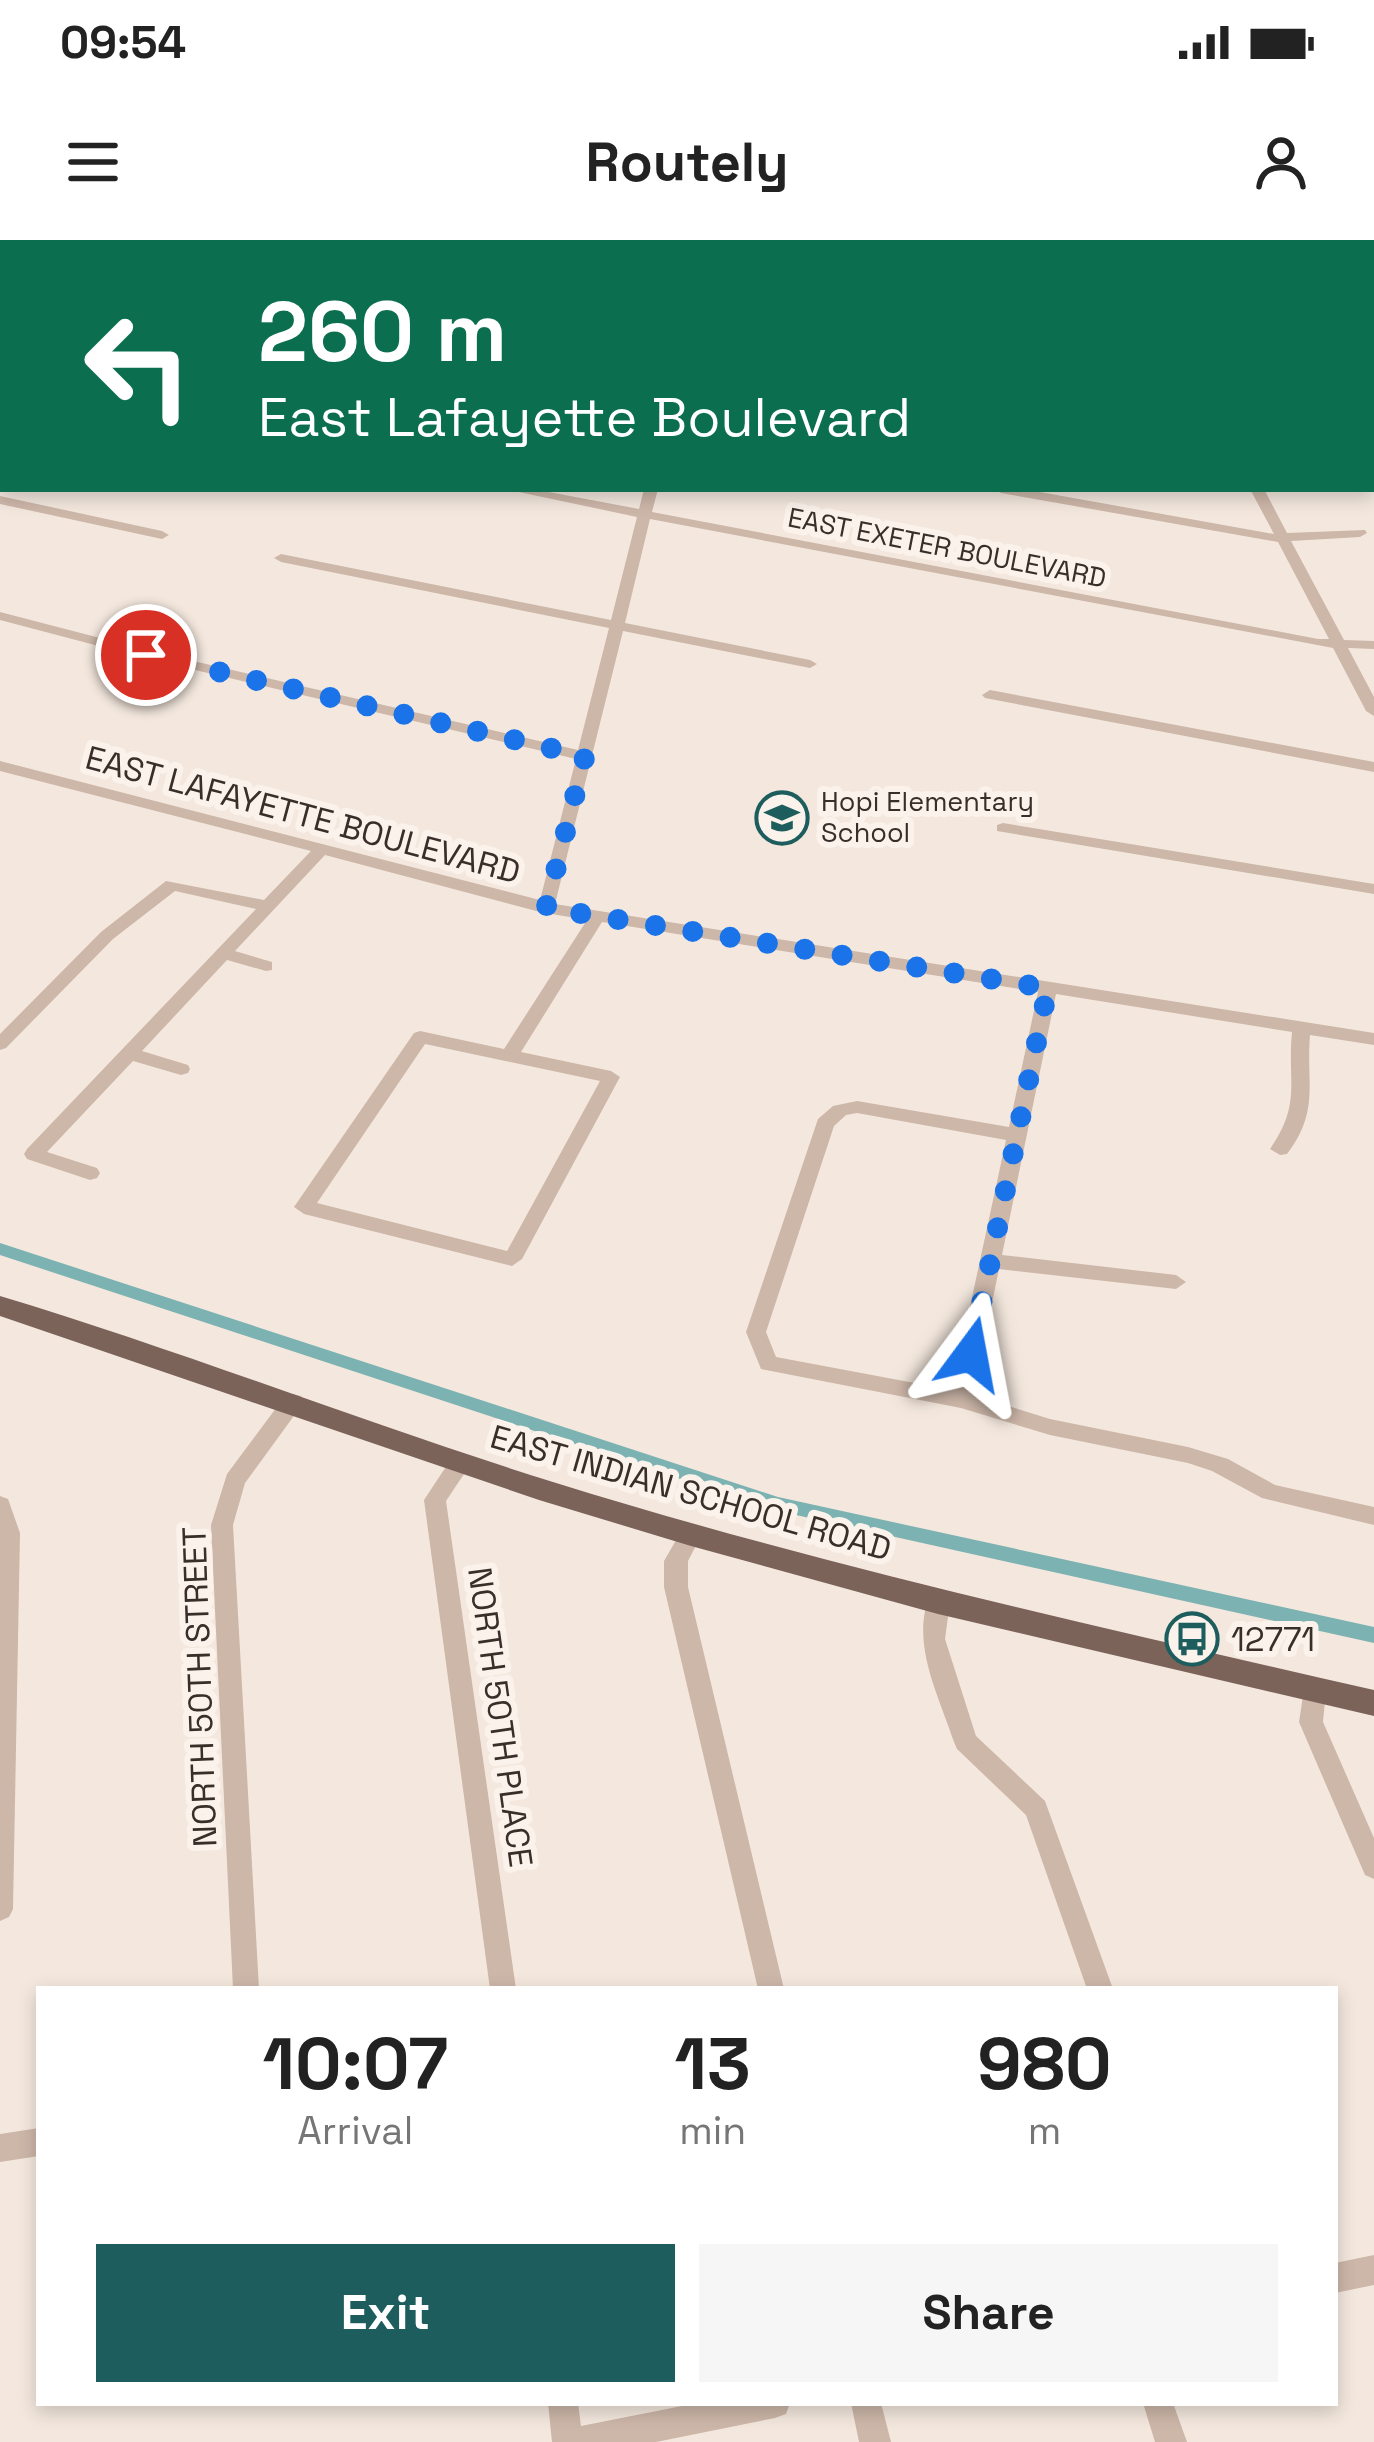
<!DOCTYPE html>
<html lang="en">
<head>
<meta charset="utf-8">
<style>
	body { margin:0; font-family:"Space Grotesk",sans-serif; background:#f6f6f6; color:#222; height:100vh; display:flex; flex-direction:column; font-size:45px; white-space:nowrap }
	* { box-sizing:border-box; margin:0 }
	p { font-size:39px; color:#767676 }
	.icon { flex:none; width:66px; height:66px; fill:none; stroke:currentColor; stroke-width:2; stroke-linecap:round; stroke-linejoin:round }
	.map { position:relative; flex:1; overflow:hidden }
	.side { position:absolute; left:36px; top:1746px; width:1302px; height:420px; display:flex; flex-direction:column; background:#fff; border-radius:0px; box-shadow:0 6px 18px #0003 }
	.side>* { flex:none }
	.banner { position:absolute; left:0px; top:0px; width:1374px; height:252px; box-shadow:0 6px 18px #0003; background:#0b6e4f; color:#fff; overflow:hidden }
	.pin { position:absolute; display:grid; place-items:center; width:102px; height:102px; color:#fff; margin:-51px; border:6px solid #fff; border-radius:50%; box-shadow:0 3px 12px #0007 }
	.me { position:absolute; width:132px; margin:-66px; rotate:13deg; stroke-linejoin:round; filter:drop-shadow(0 0 9px #0008) }
	.turn { display:flex; align-items:center; gap:42px; height:252px; padding:0 60px; font-size:54px }
	.turn .icon { width:156px; height:156px; stroke-width:2.5 }
	.turn b { display:block; font-size:84px; line-height:102px }
	.eta { display:flex; justify-content:space-evenly; align-items:center; height:204px; text-align:center }
	.eta b { font-size:72px; font-weight:800; line-height:84px }
	.button { display:flex; gap:24px; margin-top:auto; padding:24px 60px }
	.button a { flex:1; height:138px; border-radius:0px; background:#1d5d5d; color:#fff; font-size:48px; font-weight:800; line-height:138px; text-align:center }
	.button a+a { background:#f6f6f6; color:#222 }
	.status { display:flex; justify-content:space-between; align-items:center; height:84px; padding:0 60px; background:#fff; direction:ltr }
	.status svg { height:33px; fill:currentColor }
	header { display:flex; justify-content:space-between; align-items:center; height:156px; padding:0 60px; background:#fff; font-size:54px; font-weight:800 }
	.map>svg:first-child { display:block }
</style>
</head>
<body>
<div class="status"><b>09:54</b><svg viewBox="0 0 49 12"><path d="M0 12V9h3v3zM5 12V6h3v6zM10 12V3h3v9zM15 12V0h3v12zM26 1h20v11H26zM47 4h2v5h-2z"/></svg></div>
<header><svg class="icon" aria-label="menu" viewBox="0 0 24 24"><path d="M4 6h16M4 12h16M4 18h16"/></svg>Routely<svg class="icon" aria-label="person" viewBox="0 0 24 24"><circle cx="12" cy="8" r="4"/><path d="M4 21q1-7 8-7t8 7"/></svg></header>
<div class="map">
<svg width="1374" height="2202" viewBox="0 0 1374 2202">
	<rect width="100%" height="100%" fill="#f4e8de"/>
	<g fill="none" stroke-linecap="round" stroke-linejoin="round">
		<!-- canal -->
		<polygon fill="#7cb2b1" fill-rule="evenodd" points="0,1003 778,1257 1374,1387 1374,1403 778,1271 0,1015"/>
		<!-- minor -->
		<g fill="#cdb7a9" fill-rule="evenodd">
			<rect x="903" y="0" width="10" height="3"/>
			<polygon points="1036,0 1046,0 1048,3 1038,3"/>
			<polygon points="1121,0 1131,0 1132,3 1122,3"/>
			<rect x="0" y="26" width="3" height="9"/>
			<rect x="1371" y="55" width="3" height="15"/>
			<rect x="0" y="146" width="3" height="8"/>
			<path d="M505 249H533L639 269 644 249H658L652 272 1318 399H1329L1278 302 1001 253 994 249H1023L1274 294 1250 249H1264L1287 293 1365 290 1367 293 1360 297 1291 301 1344 400 1374 401V409L1348 408 1374 457V476L1366 471 1333 408 650 279 625 383 810 420 817 424 810 428 623 391 555 664 1374 793V805L1310 795C1306 844 1320 870 1287 914L1280 915 1270 909C1302 863 1287 842 1292 792L1056 754 1002 1015 1176 1035 1186 1042 1176 1049 999 1029 973 1155 1050 1179 1188 1207 1228 1219 1275 1245 1374 1267V1285L1262 1258 1212 1231 1188 1223 1050 1195 961 1168 761 1129 746 1092 818 879 833 866 857 861 1009 887 1038 752 602 682 521 812 611 831 620 837 522 1019 512 1026 304 974 294 967 414 793 420 791 504 809 587 680 540 672 325 615 235 711 272 722V730L266 731 227 720 142 811 188 825 190 829 188 833 181 835 133 821 47 912 97 928 100 933 97 938 90 940 27 919 24 914 27 909 256 669 175 651 113 699 6 808 0 810V794L101 692 166 641 264 660 311 611 0 531V521L540 660 576 519 148 419 0 380V372L150 411 578 510 609 388 281 322 274 318 281 314 611 380 637 277ZM425 804 600 841 507 1011 317 963ZM857 873 1006 900 952 1150 776 1117 766 1092 834 886 846 875Z"/>
			<polygon points="0,256 162,291 169,295 162,299 0,264"/>
			<polygon points="990,450 1374,522 1374,532 985,458 982,455"/>
			<polygon points="1003,583 1374,644 1374,654 997,591 997,585"/>
			<polygon points="293,1154 301,1156 304,1162 245,1243 233,1285 259,1749 233,1749 211,1285 227,1234 285,1156"/>
			<polygon points="461,1213 469,1216 472,1222 446,1261 516,1749 490,1749 424,1260 453,1216"/>
			<polygon points="0,1256 8,1259 20,1293 13,1669 9,1677 0,1681"/>
			<polygon points="691,1285 699,1288 702,1294 688,1321 688,1347 784,1749 758,1749 664,1347 664,1321 683,1288"/>
			<path d="M938 1352 946 1355 950 1362 945 1399 976 1496 1045 1561 1113 1749H1087L1026 1575 957 1509 954 1502C939 1456 910 1403 930 1355Z"/>
			<polygon points="1314,1440 1323,1443 1326,1450 1323,1482 1374,1598 1374,1639 1365,1635 1299,1482 1305,1443"/>
			<polygon points="39,1888 39,1916 0,1922 0,1894"/>
			<polygon points="1374,2015 1374,2045 1335,2053 1335,2023"/>
			<polygon points="548,2163 578,2163 581,2186 697,2163 790,2163 786,2174 775,2178 656,2202 552,2202"/>
			<polygon points="851,2163 881,2163 891,2202 859,2202"/>
			<polygon points="1143,2163 1173,2163 1187,2202 1155,2202"/>
		</g>
		<!-- major -->
		<g fill="#7c635a" fill-rule="evenodd">
			<polygon points="407,0 437,0 439,3 409,3"/>
			<rect x="1371" y="112" width="3" height="10"/>
			<path d="M0 1056C186 1112 367 1184 553 1242 823 1326 1099 1387 1374 1450V1476L938 1374 691 1306 539 1260 0 1076Z"/>
		</g>
	</g>
	<g fill="none" stroke-linecap="round" stroke-linejoin="round">
		<!-- route -->
		<polyline stroke="#1a73e8" stroke-width="21" stroke-dasharray="0 37.8" points="146,415 585,516 546,668 1048,748 971,1114"/>
	</g>
	<!-- icons -->
	<defs>
		<g id="school-ring" transform="scale(2.7)"><circle r="9.5" fill="#fbf3eb" stroke="#1d5d5d" stroke-width="1.5"/><path d="M0-5L7-2L0 1L-7-2ZM-4 1L0 2.5L4 1V4Q0 6-4 4Z" fill="#1d5d5d"/></g>
		<g id="bus-ring" transform="scale(2.7)"><circle r="9.5" fill="#fbf3eb" stroke="#1d5d5d" stroke-width="1.5"/><path d="M-5-6H5V4H4V6H2V4H-2V6H-4V4H-5ZM-3.5-4V0h7V-4ZM-3.5 1.2v1.5H-2V1.2ZM2 1.2v1.5H3.5V1.2Z" fill="#1d5d5d"/></g>
	</defs>
	<g fill-rule="evenodd">
		<use href="#school-ring" x="782" y="578"/>
		<use href="#bus-ring" x="1192" y="1399"/>
	</g>
	<g text-anchor="middle" stroke-width="12" stroke-linejoin="round" paint-order="stroke">
		<!-- far-street labels -->
		<g font-size="27" fill="#3a2e29" stroke="#fbf3eb">
			<text transform="translate(947 308) rotate(11)" y="9">EAST EXETER BOULEVARD</text>
		</g>
		<!-- far-poi labels -->
		<g font-size="27" fill="#3a2e29" stroke="#fbf3eb" text-anchor="start">
			<text x="821" y="571">Hopi Elementary<tspan x="821" dy="31">School</tspan></text>
		</g>
		<!-- street labels -->
		<g font-size="33" fill="#3a2e29" stroke="#fbf3eb">
			<text transform="translate(303 574) rotate(15)" y="12">EAST LAFAYETTE BOULEVARD</text>
			<text transform="translate(691 1252) rotate(16)" y="12">EAST INDIAN SCHOOL ROAD</text>
			<text transform="translate(199 1447) rotate(-92)" y="12">NORTH 50TH STREET</text>
			<text transform="translate(501 1477) rotate(82)" y="12">NORTH 50TH PLACE</text>
		</g>
		<!-- poi labels -->
		<g font-size="33" fill="#3a2e29" stroke="#fbf3eb" text-anchor="start">
			<text x="1231" y="1411">12771</text>
		</g>
	</g>
</svg>
<div class="pin" style="left:146px;top:415px;background:#d93025"><svg class="icon" aria-label="arrive" viewBox="0 0 24 24"><path d="M6 21V4h12l-3 4 3 4H6"/></svg></div>
<svg class="me" style="left:971px;top:1114px" viewBox="-20 -20 40 40"><path d="M0-17L14 15 0 8-14 15z" fill="#1a73e8" stroke="#fff" stroke-width="4"/></svg>
<div class="banner">
<div class="turn"><svg class="icon" aria-label="left" viewBox="0 0 24 24"><path d="M17 20v-9H6M10 6l-5 5 5 5"/></svg><div><b>260 m</b>East Lafayette Boulevard</div></div>
</div>
<section class="side">
<div class="eta">
<div><b>10:07</b><p>Arrival</p></div>
<div><b>13</b><p>min</p></div>
<div><b>980</b><p>m</p></div>
</div>
<div class="button"><a>Exit</a><a>Share</a></div>
</section>
</div>
</body>
</html>
